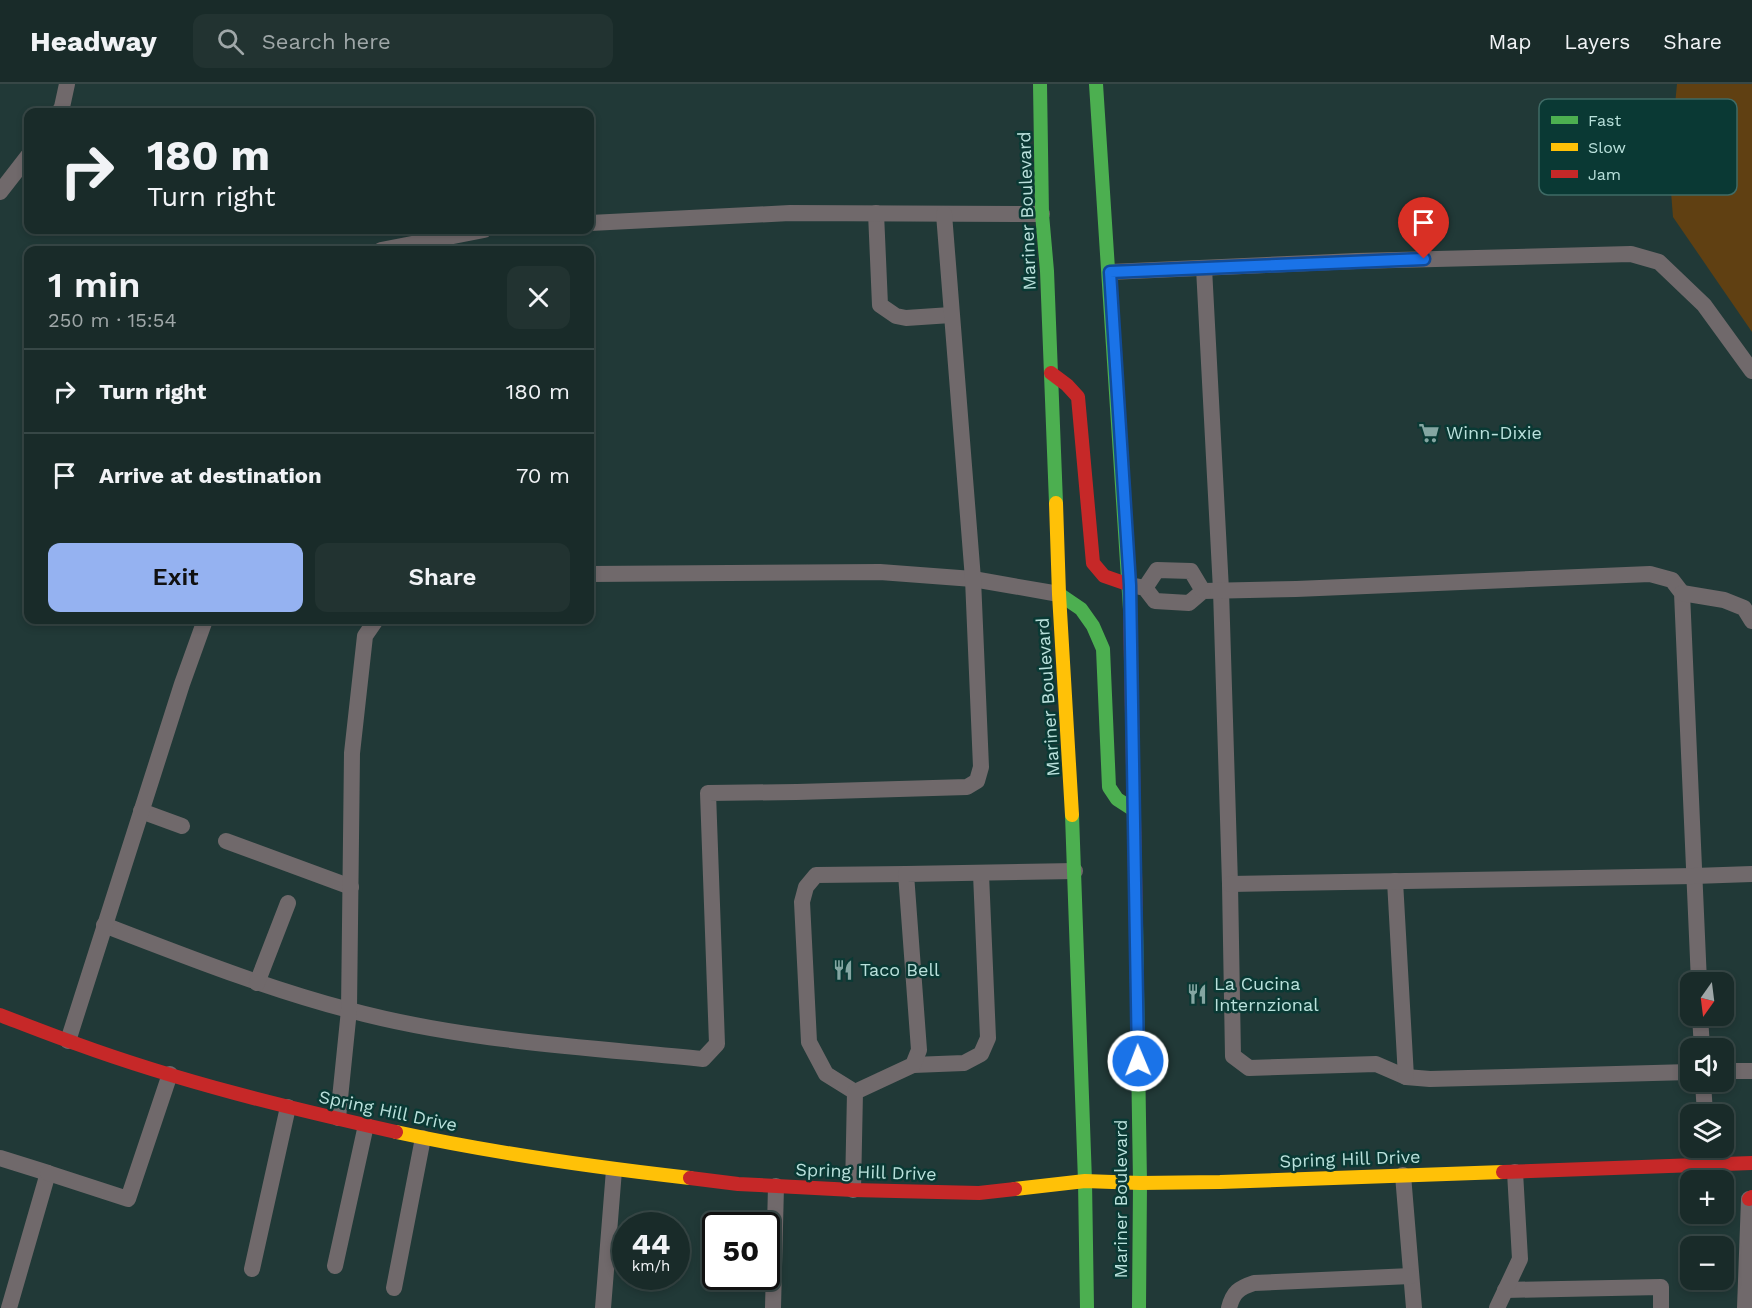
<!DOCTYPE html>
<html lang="en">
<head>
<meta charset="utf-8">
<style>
	body { margin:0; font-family:"Work Sans",sans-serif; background:#223331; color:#f1f3f6; height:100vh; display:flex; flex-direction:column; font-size:22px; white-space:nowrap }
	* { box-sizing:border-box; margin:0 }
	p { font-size:20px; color:#9fa7a8 }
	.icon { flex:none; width:33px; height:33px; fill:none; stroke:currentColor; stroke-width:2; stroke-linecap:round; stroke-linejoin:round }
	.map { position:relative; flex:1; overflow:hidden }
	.drawer { position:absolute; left:24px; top:162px; width:570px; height:378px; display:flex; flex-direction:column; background:#192b29; border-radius:12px; box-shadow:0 3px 9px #0003,0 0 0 2px #374746 }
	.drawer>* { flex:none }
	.banner { position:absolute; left:24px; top:24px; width:570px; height:126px; border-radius:12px; box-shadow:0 3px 9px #0003,0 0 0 2px #374746; background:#192b29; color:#f1f3f6; overflow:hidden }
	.needle { width:39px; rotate:194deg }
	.fabs { position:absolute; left:1680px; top:888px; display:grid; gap:12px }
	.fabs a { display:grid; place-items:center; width:54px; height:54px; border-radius:12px; background:#192b29; box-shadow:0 3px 9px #0003,0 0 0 2px #374746; font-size:30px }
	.speed { position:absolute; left:612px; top:1128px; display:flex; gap:12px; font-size:30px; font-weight:700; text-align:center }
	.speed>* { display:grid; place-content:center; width:78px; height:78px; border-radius:50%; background:#192b29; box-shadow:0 3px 9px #0003,0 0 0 2px #374746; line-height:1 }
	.speed small { font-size:15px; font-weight:400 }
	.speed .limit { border:3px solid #111; border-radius:9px; background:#fff; color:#111 }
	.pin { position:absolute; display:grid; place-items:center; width:51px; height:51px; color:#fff; margin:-62px -26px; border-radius:50% 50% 50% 0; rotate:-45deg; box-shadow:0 0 6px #0007 }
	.pin .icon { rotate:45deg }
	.me { position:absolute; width:66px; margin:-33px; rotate:359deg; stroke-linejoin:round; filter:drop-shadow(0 0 4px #0008) }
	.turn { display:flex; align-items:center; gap:21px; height:126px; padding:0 24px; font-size:27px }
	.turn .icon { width:78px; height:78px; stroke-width:2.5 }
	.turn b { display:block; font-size:42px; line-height:51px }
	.round { display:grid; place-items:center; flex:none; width:63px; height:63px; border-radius:12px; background:#223331 }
	.headline { display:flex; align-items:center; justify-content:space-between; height:102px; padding:0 24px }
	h1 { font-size:36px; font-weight:600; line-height:45px }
	.primary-button { display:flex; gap:12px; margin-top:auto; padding:12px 24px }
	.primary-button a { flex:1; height:69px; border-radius:12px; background:#95b2f1; color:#111; font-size:24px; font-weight:600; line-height:69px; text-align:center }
	.primary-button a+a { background:#223331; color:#f1f3f6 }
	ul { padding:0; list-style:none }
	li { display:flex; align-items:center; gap:18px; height:84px; padding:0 24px; border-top:2px solid #374746 }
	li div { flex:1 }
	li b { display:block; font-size:22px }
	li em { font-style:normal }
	header { display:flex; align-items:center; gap:36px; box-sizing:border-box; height:84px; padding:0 30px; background:#192b29; border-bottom:2px solid #374746 }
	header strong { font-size:28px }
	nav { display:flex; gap:33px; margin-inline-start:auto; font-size:21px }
	.search { width:420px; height:54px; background:#223331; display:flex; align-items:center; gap:15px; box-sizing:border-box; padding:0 21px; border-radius:12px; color:#9fa7a8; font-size:22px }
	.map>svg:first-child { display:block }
</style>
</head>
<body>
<header>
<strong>Headway</strong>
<div class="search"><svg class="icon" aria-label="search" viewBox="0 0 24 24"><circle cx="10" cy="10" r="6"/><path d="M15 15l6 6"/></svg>Search here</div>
<nav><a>Map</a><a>Layers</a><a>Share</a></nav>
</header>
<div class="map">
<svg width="1752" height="1224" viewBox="0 0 1752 1224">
	<rect width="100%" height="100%" fill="#213937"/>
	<!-- green -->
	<polygon fill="#604012" points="1677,0 1752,0 1752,248 1673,133 1669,82"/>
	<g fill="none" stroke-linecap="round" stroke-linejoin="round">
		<!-- lane -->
		<g stroke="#70696b" stroke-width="16">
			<polyline points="59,28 62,23 67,0"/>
			<polyline points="0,108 28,72"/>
			<polyline points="876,129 880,221 896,232 906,234 951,231"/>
			<polyline points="590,139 790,129 1042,130"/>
			<polyline points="381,166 484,146"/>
			<polyline points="1204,184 1221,506 1230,800 1233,972 1249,984 1376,980 1406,993 1430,995 1690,988"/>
			<polyline points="1110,188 1356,177 1631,170 1659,178 1704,221 1752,287"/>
			<polyline points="590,490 880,488 973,495 1059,510"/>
			<polyline points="1130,501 1145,504 1155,517 1189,519 1203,507 1296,505 1650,490 1672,496 1682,509 1699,898"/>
			<polyline points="1145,504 1157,486 1191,487 1203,507"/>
			<polyline points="1682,509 1724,516 1744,524 1752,537"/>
			<polyline points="141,727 182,742"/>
			<polyline points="226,757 351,803"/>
			<polyline points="1395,797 1406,993"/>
			<polyline points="1230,800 1694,792 1752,790"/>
			<path d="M104 841C185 872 265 904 349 926 464 957 585 963 703 975L717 960 708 709 797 708 967 703 977 697 981 683 973 495 944 130"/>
			<polyline points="257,899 288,819"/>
			<polyline points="1700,932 1702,964"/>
			<polyline points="68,957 182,600 205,536"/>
			<polyline points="913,981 964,979 981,970 988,954 981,790"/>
			<polyline points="1724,987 1752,987"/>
			<polyline points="1703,998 1705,1030"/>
			<polyline points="855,1008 826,990 809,958 802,818 806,803 816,791 906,790"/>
			<polyline points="338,1034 349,926 352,669 365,552 376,536"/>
			<polyline points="0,1074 48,1089 9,1224"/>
			<polyline points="48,1089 128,1115 170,990"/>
			<polyline points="1403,1091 1414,1224"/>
			<polyline points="853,1106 855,1008 913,981 919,966 906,790 1075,787"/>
			<polyline points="335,1182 366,1041"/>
			<polyline points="252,1185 288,1023"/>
			<polyline points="394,1204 423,1054"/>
			<polyline points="1505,1206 1661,1203 1661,1224"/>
			<polyline points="603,1224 614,1086"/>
			<polyline points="773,1224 776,1102"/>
			<path d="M1229 1224C1233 1208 1239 1204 1254 1199L1411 1192"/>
			<polyline points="1497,1224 1520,1175 1515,1088"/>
			<polyline points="1745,1224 1749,1115"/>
		</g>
		<!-- fast -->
		<g stroke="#4caf50" stroke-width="14">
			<polyline points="1040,0 1042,130 1047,187 1056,419"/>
			<polyline points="1096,0 1130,525"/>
			<polyline points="1059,510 1081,525 1093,542 1103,565 1109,703 1117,715 1134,726"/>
			<polyline points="1072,731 1085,1097 1087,1224"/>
			<polyline points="1136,840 1140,1099 1139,1224"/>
		</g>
		<!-- slow -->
		<g stroke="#ffc107" stroke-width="14">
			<polyline points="1056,419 1059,510 1072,731"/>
			<path d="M396 1048C493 1069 592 1083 690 1094"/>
			<polyline points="1015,1105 1085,1097 1140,1099 1220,1098 1503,1088"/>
		</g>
		<!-- jam -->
		<g stroke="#c62828" stroke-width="14">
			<polyline points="1051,289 1067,301 1078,313 1093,479 1104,492 1130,501"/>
			<polyline points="1130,525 1136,840"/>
			<path d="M0 931C26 941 51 951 77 960 181 998 289 1024 396 1048"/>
			<polyline points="1503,1088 1752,1079"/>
			<polyline points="690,1094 738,1100 853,1106 979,1109 1015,1105"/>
			<polyline points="1749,1115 1752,1113"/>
		</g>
	</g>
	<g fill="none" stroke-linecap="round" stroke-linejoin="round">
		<!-- route casing -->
		<g stroke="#114b97" stroke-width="15">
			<polyline id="route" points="1138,977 1130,501 1110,188 1424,175"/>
		</g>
		<!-- route -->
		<use href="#route" stroke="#1a73e8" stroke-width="10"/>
	</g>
	<!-- icons -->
	<defs>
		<g id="supermarket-bare" transform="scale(1.62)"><path d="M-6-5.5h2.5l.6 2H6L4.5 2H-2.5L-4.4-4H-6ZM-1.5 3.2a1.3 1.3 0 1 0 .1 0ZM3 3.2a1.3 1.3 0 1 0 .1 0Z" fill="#84a6a2" stroke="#0a3934" stroke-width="2.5" paint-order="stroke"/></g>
		<g id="restaurant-bare" transform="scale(1.62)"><path d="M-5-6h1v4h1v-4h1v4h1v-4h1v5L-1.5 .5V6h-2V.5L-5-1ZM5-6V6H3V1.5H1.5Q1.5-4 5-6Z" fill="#84a6a2" stroke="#0a3934" stroke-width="2.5" paint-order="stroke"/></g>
	</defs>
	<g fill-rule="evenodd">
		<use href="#supermarket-bare" x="1429" y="349"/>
		<use href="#restaurant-bare" x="843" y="886"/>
		<use href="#restaurant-bare" x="1197" y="910"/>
	</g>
	<g text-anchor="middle" stroke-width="5" stroke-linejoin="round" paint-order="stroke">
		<!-- street labels -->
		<g font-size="18" fill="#bae1dc" stroke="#0a3934">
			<text transform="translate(1027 127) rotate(-92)" y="6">Mariner Boulevard</text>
			<text transform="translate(1048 613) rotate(-94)" y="6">Mariner Boulevard</text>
			<text transform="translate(388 1027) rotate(12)" y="6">Spring Hill Drive</text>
			<text transform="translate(1350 1075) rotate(-2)" y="6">Spring Hill Drive</text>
			<text transform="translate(866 1088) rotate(2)" y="6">Spring Hill Drive</text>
			<text transform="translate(1121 1115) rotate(-90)" y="6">Mariner Boulevard</text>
		</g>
		<!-- poi labels -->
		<g font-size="18" fill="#bae1dc" stroke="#0a3934" text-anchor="start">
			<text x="1446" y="355">Winn-Dixie</text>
			<text x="860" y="892">Taco Bell</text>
			<text x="1214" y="906">La Cucina<tspan x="1214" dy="21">Internzional</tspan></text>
		</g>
	</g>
	<!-- legend -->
	<rect x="1539" y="15" width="198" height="96" rx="9" fill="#0a3934" stroke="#3f6b66" stroke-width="1.5"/>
	<rect x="1551" y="32" width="27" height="8" fill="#4caf50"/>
	<rect x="1551" y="59" width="27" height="8" fill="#ffc107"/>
	<rect x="1551" y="86" width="27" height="8" fill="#c62828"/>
	<g font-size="16" fill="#bae1dc">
		<text x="1588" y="42">Fast</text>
		<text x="1588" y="69">Slow</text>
		<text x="1588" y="96">Jam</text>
	</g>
</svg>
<div class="fabs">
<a><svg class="needle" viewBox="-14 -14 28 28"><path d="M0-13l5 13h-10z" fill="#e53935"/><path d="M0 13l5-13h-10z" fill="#9fa7a8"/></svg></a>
<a><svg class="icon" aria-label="sound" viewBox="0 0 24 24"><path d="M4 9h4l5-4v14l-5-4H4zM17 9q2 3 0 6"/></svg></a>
<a><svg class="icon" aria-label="layers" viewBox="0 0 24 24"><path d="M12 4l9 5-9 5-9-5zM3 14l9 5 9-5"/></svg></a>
<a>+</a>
<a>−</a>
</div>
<div class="speed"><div>44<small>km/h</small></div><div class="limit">50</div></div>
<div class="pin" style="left:1424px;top:175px;background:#d93025"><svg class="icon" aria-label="arrive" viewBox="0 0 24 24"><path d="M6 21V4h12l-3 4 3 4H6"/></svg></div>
<svg class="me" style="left:1138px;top:977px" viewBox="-20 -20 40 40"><circle r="17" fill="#1a73e8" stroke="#fff" stroke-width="3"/><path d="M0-11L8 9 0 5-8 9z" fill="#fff"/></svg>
<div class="banner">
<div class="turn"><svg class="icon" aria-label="right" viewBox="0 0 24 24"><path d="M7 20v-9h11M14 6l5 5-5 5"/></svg><div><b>180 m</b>Turn right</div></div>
</div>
<section class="drawer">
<div class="headline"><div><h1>1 min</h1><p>250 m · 15:54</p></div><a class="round"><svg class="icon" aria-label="close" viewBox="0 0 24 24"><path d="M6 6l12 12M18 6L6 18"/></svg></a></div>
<ul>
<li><svg class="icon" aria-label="right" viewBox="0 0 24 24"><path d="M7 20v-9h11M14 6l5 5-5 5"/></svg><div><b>Turn right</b></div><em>180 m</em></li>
<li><svg class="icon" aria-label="arrive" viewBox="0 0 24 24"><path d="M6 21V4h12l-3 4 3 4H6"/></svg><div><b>Arrive at destination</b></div><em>70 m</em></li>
</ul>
<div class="primary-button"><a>Exit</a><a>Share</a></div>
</section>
</div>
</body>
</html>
